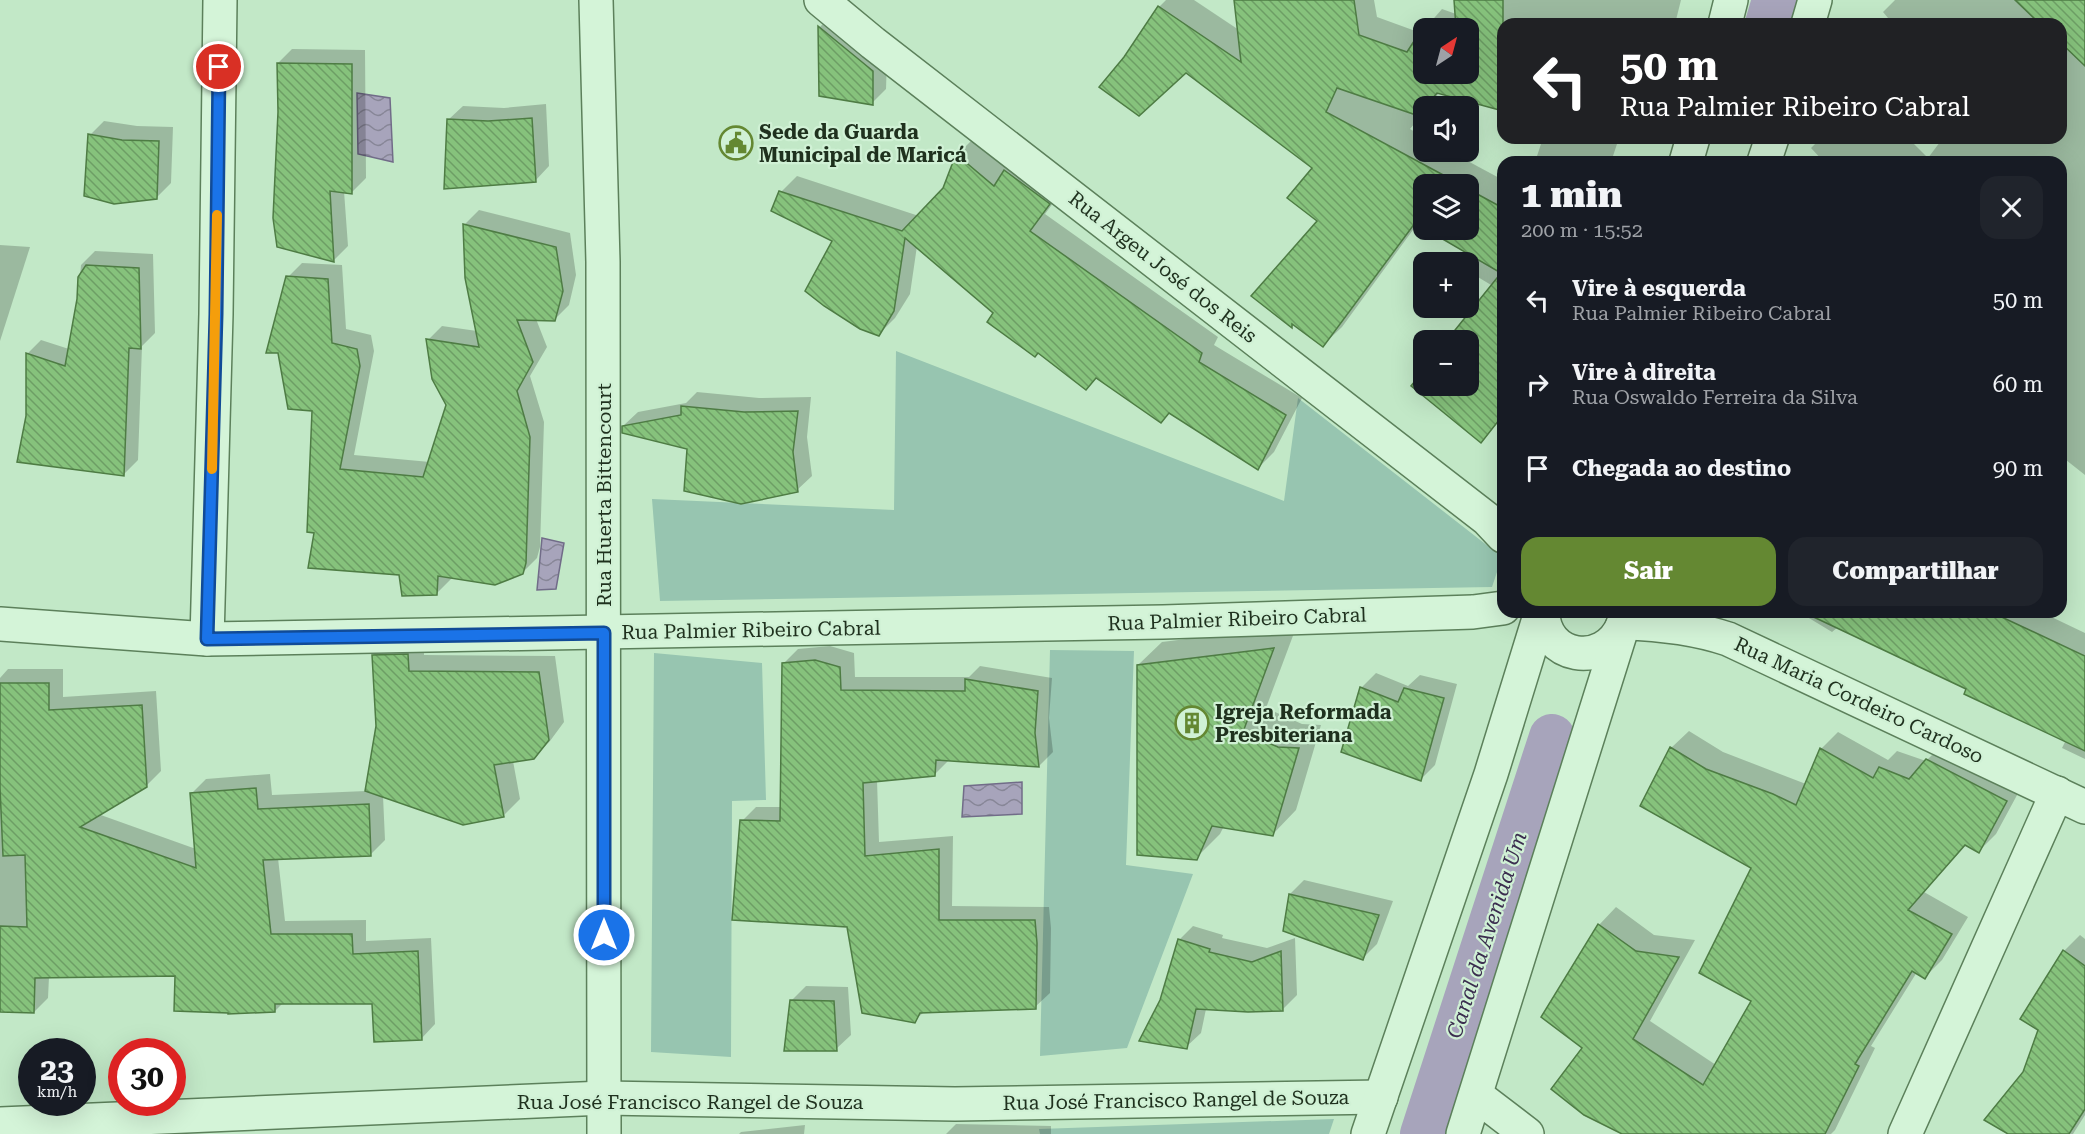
<!DOCTYPE html>
<html lang="pt">
<head>
<meta charset="utf-8">
<style>
	body { margin:0; font-family:"Roboto Serif",serif; background:#20242c; color:#f1f3f6; height:100vh; display:flex; flex-direction:column; font-size:22px; white-space:nowrap }
	* { box-sizing:border-box; margin:0 }
	p { font-size:20px; color:#9ea1a6 }
	.icon { flex:none; width:33px; height:33px; fill:none; stroke:currentColor; stroke-width:2; stroke-linecap:round; stroke-linejoin:round }
	.map { position:relative; flex:1; overflow:hidden }
	.side { position:absolute; left:1497px; top:156px; width:570px; height:462px; display:flex; flex-direction:column; background:#171b24; border-radius:18px; box-shadow:0 6px 24px #0002 }
	.side>* { flex:none }
	.guide { position:absolute; left:1497px; top:18px; width:570px; height:126px; border-radius:18px; box-shadow:0 6px 24px #0002; background:#202124; color:#fff; overflow:hidden }
	.needle { width:39px; rotate:36deg }
	.fabs { position:absolute; left:1413px; top:18px; display:grid; gap:12px }
	.fabs a { display:grid; place-items:center; width:66px; height:66px; border-radius:12px; background:#171b24; box-shadow:0 6px 24px #0002; font-size:30px }
	.speed { position:absolute; left:18px; top:1038px; display:flex; gap:12px; font-size:30px; font-weight:700; text-align:center }
	.speed>* { display:grid; place-content:center; width:78px; height:78px; border-radius:50%; background:#171b24; box-shadow:0 6px 24px #0002; line-height:1 }
	.speed small { font-size:15px; font-weight:400 }
	.speed .limit { border:9px solid #d22; background:#fff; color:#111 }
	.pin { position:absolute; display:grid; place-items:center; width:51px; height:51px; color:#fff; margin:-26px; border:3px solid #fff; border-radius:50%; box-shadow:0 2px 6px #0007 }
	.me { position:absolute; width:66px; margin:-33px; rotate:0deg; stroke-linejoin:round; filter:drop-shadow(0 0 4px #0008) }
	.turn { display:flex; align-items:center; gap:21px; height:126px; padding:0 24px; font-size:27px }
	.turn .icon { width:78px; height:78px; stroke-width:2.5 }
	.turn b { display:block; font-size:42px; line-height:51px }
	.round { display:grid; place-items:center; flex:none; width:63px; height:63px; border-radius:18px; background:#20242c }
	.head { display:flex; align-items:center; justify-content:space-between; height:102px; padding:0 24px }
	h1 { font-size:36px; font-weight:800; line-height:45px }
	.action { display:flex; gap:12px; margin-top:auto; padding:12px 24px }
	.action a { flex:1; height:69px; border-radius:18px; background:#648832; color:#fff; font-size:24px; font-weight:800; line-height:69px; text-align:center }
	.action a+a { background:#20242c; color:#f1f3f6 }
	ul { padding:0; list-style:none }
	li { display:flex; align-items:center; gap:18px; height:84px; padding:0 24px }
	li div { flex:1 }
	li b { display:block; font-size:22px }
	li em { font-style:normal }
	.map>svg:first-child { display:block }
</style>
</head>
<body>
<div class="map">
<svg width="2085" height="1134" viewBox="0 0 2085 1134">
	<defs>
		<pattern id="water-waves" width="16" height="10" patternUnits="userSpaceOnUse" patternTransform="scale(1.5)"><rect width="16" height="10" fill="#a7a4bb"/><path d="M0 5q4-4 8 0t8 0" fill="none" stroke="#878697"/></pattern>
		<pattern id="building-back-hatch" width="6" height="6" patternUnits="userSpaceOnUse" patternTransform="scale(1.5)"><rect width="6" height="6" fill="#86c27c"/><path d="M-1 5l2 2M0 0l6 6M5-1l2 2" fill="none" stroke="#6d9e65"/></pattern>
	</defs>
	<rect width="100%" height="100%" fill="#c2e8c7"/>
	<!-- grass -->
	<g fill="#97c5b0">
		<polygon points="896,351 1284,501 1298,398 1502,557 1492,587 660,601 652,499 894,510"/>
		<polygon points="1050,650 1134,651 1126,865 1193,874 1127,1048 1040,1056"/>
		<polygon points="654,653 762,663 766,800 732,801 731,1057 651,1052"/>
		<polygon points="1334,1119 1329,1134 1040,1134 1039,1129"/>
	</g>
	<!-- water -->
	<g fill="url(#water-waves)" stroke="#716c88" stroke-width="1.5">
		<polygon points="357,93 390,98 393,162 358,154"/>
		<polygon points="542,538 564,543 556,589 537,590"/>
		<polygon points="1022,782 1022,814 962,817 964,786"/>
	</g>
	<!-- shadow -->
	<g fill="#0003" fill-rule="evenodd">
		<path d="M1166 0H1194L1239 30 1235 0H1374L1377 17 1421 33 1442 9 1456 14 1455 0H1681L1675 24H1503V110L1440 92 1428 106H1424V112L1410 129 1424 137V152H1451L1503 180V417L1481 441 1413 386H1468V340H1452L1496 288 1468 271V262H1467L1472 254 1430 230H1468V184H1424L1418 223 1342 327 1323 345 1294 324 1292 326 1253 296 1319 221 1314 167 1186 71 1125 58 1159 7ZM1424 28H1468V74H1424Z"/>
		<polygon points="1895,0 2085,0 2085,475 2061,456 2061,162 1824,162 1811,148 1821,138 1908,138 1928,158 1943,138 2061,138 2061,24 1893,24 1883,12"/>
		<polygon points="833,13 887,57 886,89 872,103 820,94 820,27"/>
		<polygon points="292,49 365,50 366,178 352,192 344,191 348,246 334,260 279,112 278,63"/>
		<polygon points="546,104 549,166 535,181 448,120 463,106 504,108"/>
		<polygon points="104,121 137,126 173,127 171,183 156,198 90,135"/>
		<polygon points="1543,138 1619,138 1611,162 1535,162"/>
		<polygon points="973,139 1008,168 1021,155 1065,187 1045,214 1218,337 1214,345 1302,398 1274,452 1258,468 1170,411 1038,351 917,246 910,294 895,318 879,334 834,240 781,192 797,176 919,216 945,189 957,155"/>
		<polygon points="479,210 570,233 576,275 569,305 554,320 536,319 547,347 530,376 544,422 540,547 537,558 522,573 451,576 451,579 437,593 315,532 313,410 288,277 302,263 342,265 346,329 371,335 374,351 354,455 430,462 448,405 428,340 442,326 477,331 465,224"/>
		<polygon points="0,245 30,247 0,341"/>
		<polygon points="95,251 153,254 155,333 142,346 138,460 124,474 27,416 27,354 41,340 69,349 78,299 81,265"/>
		<polygon points="697,392 759,398 811,397 807,437 812,476 797,490 688,448 623,426 638,412 686,403"/>
		<polygon points="1799,612 2041,612 2085,633 2085,759 2062,748 2066,740 1968,689 1838,627 1832,632"/>
		<polygon points="1297,625 1266,708 1302,724 1321,725 1296,810 1273,834 1224,826 1220,834 1196,858 1138,665 1162,642"/>
		<polygon points="389,639 424,639 424,655 555,656 564,722 550,741 534,758 513,761 520,799 503,816 383,796 385,840 371,854 278,858 285,921 366,920 366,941 431,938 435,1024 421,1039 374,1002 283,1003 275,1011 176,974 49,977 48,998 34,1012 0,1010 0,678 8,669 63,669 63,697 156,691 161,771 146,786 98,814 196,849 191,794 206,779 270,774 272,795 366,791 377,726 373,655"/>
		<polygon points="830,646 854,653 855,677 969,677 980,666 1052,678 1049,718 1053,752 1039,766 950,759 935,774 877,780 879,842 953,836 952,906 1049,907 1051,928 1050,993 1035,1007 924,1012 914,1021 849,926 742,821 756,807 782,807 784,663 798,649"/>
		<polygon points="1376,673 1408,686 1420,675 1457,684 1435,765 1421,779 1343,751 1362,687"/>
		<polygon points="1689,731 1723,752 1806,784 1821,749 1838,732 1888,760 1897,751 1926,761 1944,743 2023,784 1996,834 1978,852 1967,844 1924,892 1968,917 1942,960 1925,977 1917,972 1871,1046 1875,1048 1835,1130 1831,1134 1625,1134 1584,1048 1599,925 1616,907 1654,935 1695,940 1650,1021 1716,1065 1753,1000 1753,867 1671,748"/>
		<polygon points="1304,880 1393,901 1377,944 1363,958 1290,894"/>
		<polygon points="1193,926 1223,935 1222,938 1267,948 1295,938 1297,995 1282,1010 1206,1009 1201,1033 1186,1047 1161,1001 1179,940"/>
		<polygon points="2080,935 2085,939 2085,1115 2073,1134 2011,1134 2025,1073 2040,1029 2022,1018 2064,951"/>
		<polygon points="806,986 848,987 851,1035 836,1049 791,1001"/>
		<polygon points="956,1124 1051,1126 1051,1134 946,1134"/>
		<polygon points="805,1125 804,1134 739,1134 741,1132"/>
	</g>
	<g fill="none" stroke-linecap="round" stroke-linejoin="round">
		<!-- canal -->
		<g stroke="#a7a4bb" stroke-width="46">
			<polyline points="1768,24 1775,0"/>
			<polyline points="1423,1134 1552,737"/>
		</g>
	</g>
	<!-- building -->
	<g fill="url(#building-back-hatch)" stroke="#4e7c44" stroke-width="1.5">
		<polygon points="1234,0 1354,0 1359,35 1407,52 1423,27 1428,28 1424,28 1424,74 1468,74 1468,28 1456,28 1454,0 1503,0 1503,111 1437,93 1426,106 1424,106 1419,116 1337,88 1326,112 1460,184 1424,184 1424,228 1415,223 1323,347 1292,324 1292,328 1251,296 1317,221 1287,198 1312,168 1186,73 1139,116 1099,87 1124,57 1158,6 1241,62"/>
		<polygon points="2015,0 2085,0 2085,66 2061,43 2061,24 2040,24"/>
		<polygon points="818,26 873,71 873,105 819,96"/>
		<polygon points="277,63 352,64 352,194 330,191 334,262 277,247 273,218 278,112"/>
		<polygon points="532,118 536,182 444,189 447,119 488,121"/>
		<polygon points="88,134 122,140 159,141 157,199 114,204 84,196"/>
		<polygon points="956,154 994,186 1004,170 1050,204 1030,231 1202,353 1199,362 1286,415 1258,470 1169,413 1161,423 1096,378 1086,390 1038,353 1035,357 987,322 993,313 905,238 894,311 879,336 860,329 824,306 805,291 832,241 771,211 779,191 902,231 943,188"/>
		<polygon points="1468,189 1503,208 1503,415 1481,443 1411,386 1424,370 1424,386 1468,386 1468,340 1447,340 1501,273 1427,230 1468,230"/>
		<polygon points="463,224 556,247 563,291 555,321 517,320 533,362 517,391 530,437 526,563 523,574 495,585 438,576 437,595 402,596 399,575 308,568 314,533 307,532 312,411 288,409 278,353 266,353 286,276 328,279 332,343 357,349 360,366 340,469 423,477 446,405 432,379 426,339 479,347 465,278"/>
		<polygon points="86,265 139,268 141,349 129,348 124,476 17,462 26,416 26,353 65,366 77,299 78,277"/>
		<polygon points="681,406 744,412 798,411 793,452 798,492 741,504 684,491 687,449 622,433 622,426 681,415"/>
		<polygon points="1803,612 1991,612 2085,656 2085,751 1964,694 1966,689"/>
		<polygon points="1274,648 1243,732 1278,747 1299,748 1273,836 1212,826 1197,860 1137,855 1137,665"/>
		<polygon points="408,654 409,671 539,672 549,740 534,759 494,765 504,817 463,825 365,791 376,726 372,655"/>
		<polygon points="815,660 840,667 841,690 965,691 965,679 1038,691 1035,733 1039,767 936,760 935,776 863,783 865,856 939,849 939,920 1035,920 1037,943 1036,1009 920,1013 915,1023 862,1013 847,927 732,920 740,820 780,821 782,663"/>
		<polygon points="0,683 49,683 49,710 142,705 147,787 80,827 196,868 190,793 256,788 258,809 369,804 371,856 263,860 271,934 352,934 353,954 418,951 422,1040 374,1042 372,1004 275,1004 275,1012 228,1014 228,1013 174,1011 175,976 35,978 34,1013 0,1012 0,926 27,927 25,855 3,856 0,788"/>
		<polygon points="1360,687 1398,702 1404,688 1444,698 1421,781 1341,752"/>
		<polygon points="1670,747 1706,769 1773,794 1796,805 1820,748 1873,778 1879,767 1909,779 1926,759 2007,801 1979,853 1965,845 1908,910 1952,934 1925,979 1912,971 1855,1064 1859,1066 1825,1134 1622,1134 1584,1115 1551,1089 1582,1048 1541,1017 1598,924 1636,951 1679,957 1633,1039 1703,1085 1751,1001 1699,973 1751,868 1640,806"/>
		<polygon points="1289,894 1379,915 1363,960 1283,931"/>
		<polygon points="1178,939 1210,949 1209,952 1252,962 1281,951 1283,1011 1248,1012 1196,1009 1187,1049 1139,1041 1160,1000"/>
		<polygon points="2063,950 2085,966 2085,1109 2069,1134 2008,1134 1984,1120 2023,1072 2038,1030 2020,1019"/>
		<polygon points="790,1000 834,1001 837,1051 784,1051"/>
	</g>
	<g fill="none" stroke-linecap="round" stroke-linejoin="round">
		<!-- minor casing -->
		<g stroke="#5c805b" stroke-width="36">
			<g id="minor">
				<polyline points="596,0 603,262 604,1134"/>
				<polyline points="821,0 873,43 1487,519 1503,536"/>
				<polyline points="1725,24 1731,0"/>
				<polyline points="1808,24 1815,0"/>
				<polyline points="1686,162 1693,138"/>
				<polyline points="1764,162 1772,138"/>
				<path d="M1543 612C1543 658 1604 670 1623 625"/>
				<path d="M1624 623C1660 624 1695 628 1728 639L2085 807"/>
				<polyline points="0,624 207,639 1163,622 1473,612 1503,608"/>
				<polyline points="207,639 216,314 220,0"/>
				<polyline points="1476,1095 1527,1134"/>
				<polyline points="0,1124 604,1098 955,1104 1381,1097"/>
				<polyline points="1368,1134 1491,774 1541,612"/>
				<polyline points="1463,1134 1627,612"/>
				<polyline points="1905,1134 2057,793"/>
			</g>
		</g>
		<!-- minor -->
		<use href="#minor" stroke="#d4f4d8" stroke-width="33"/>
	</g>
	<g fill="none" stroke-linecap="round" stroke-linejoin="round">
		<!-- route casing -->
		<g stroke="#114b97" stroke-width="15">
			<polyline id="route" points="219,67 216,314 207,639 604,633 604,935"/>
		</g>
		<!-- route -->
		<use href="#route" stroke="#1a73e8" stroke-width="10"/>
		<!-- slow -->
		<polyline stroke="#f59e0b" stroke-width="10" points="212,469 217,215"/>
	</g>
	<!-- icons -->
	<defs>
		<g id="civic-ring" transform="scale(1.725)"><circle r="9.5" fill="#d0f1d5" stroke="#648832" stroke-width="1.5"/><path d="M-.6-6.5H3V-4.5H.6V-3L4-1V1h2V6H-6V1h2V-1L-.6-3ZM-1.2 2.5V6h2.4V2.5Z" fill="#648832"/></g>
		<g id="building-ring" transform="scale(1.725)"><circle r="9.5" fill="#d0f1d5" stroke="#648832" stroke-width="1.5"/><path d="M-4-6H4V6H1V3H-1V6H-4ZM-2.5-4.3h1.7v1.8h-1.7ZM.8-4.3h1.7v1.8H.8ZM-2.5-1h1.7V.8h-1.7ZM.8-1h1.7V.8H.8Z" fill="#648832"/></g>
	</defs>
	<g fill-rule="evenodd">
		<use href="#civic-ring" x="736" y="143"/>
		<use href="#building-ring" x="1192" y="723"/>
	</g>
	<g text-anchor="middle" stroke-width="4.5" stroke-linejoin="round" paint-order="stroke">
		<!-- poi labels -->
		<g font-size="20" font-weight="bold" fill="#1f311e" stroke="#d0f1d5" text-anchor="start">
			<text x="759" y="139">Sede da Guarda<tspan x="759" dy="23">Municipal de Maricá</tspan></text>
			<text x="1215" y="719">Igreja Reformada<tspan x="1215" dy="23">Presbiteriana</tspan></text>
		</g>
		<!-- street labels -->
		<g font-size="20" fill="#1f311e" stroke="#d0f1d5">
			<text transform="translate(1163 267) rotate(38)" y="7">Rua Argeu José dos Reis</text>
			<text transform="translate(604 495) rotate(-90)" y="7">Rua Huerta Bittencourt</text>
			<text transform="translate(1237 619) rotate(-2)" y="7">Rua Palmier Ribeiro Cabral</text>
			<text transform="translate(751 630) rotate(-1)" y="7">Rua Palmier Ribeiro Cabral</text>
			<text transform="translate(1859 700) rotate(25)" y="7">Rua Maria Cordeiro Cardoso</text>
			<text transform="translate(1176 1100) rotate(-1)" y="7">Rua José Francisco Rangel de Souza</text>
			<text x="690" y="1109">Rua José Francisco Rangel de Souza</text>
		</g>
		<!-- water labels -->
		<g font-size="21" font-style="italic" fill="#3b2e4f" stroke="#d0f1d5">
			<text transform="translate(1487 935) rotate(-72)" y="7">Canal da Avenida Um</text>
		</g>
	</g>
</svg>
<div class="fabs">
<a><svg class="needle" viewBox="-14 -14 28 28"><path d="M0-13l5 13h-10z" fill="#e53935"/><path d="M0 13l5-13h-10z" fill="#9ea1a6"/></svg></a>
<a><svg class="icon" aria-label="sound" viewBox="0 0 24 24"><path d="M4 9h4l5-4v14l-5-4H4zM17 9q2 3 0 6"/></svg></a>
<a><svg class="icon" aria-label="layers" viewBox="0 0 24 24"><path d="M12 4l9 5-9 5-9-5zM3 14l9 5 9-5"/></svg></a>
<a>+</a>
<a>−</a>
</div>
<div class="speed"><div>23<small>km/h</small></div><div class="limit">30</div></div>
<div class="pin" style="left:219px;top:67px;background:#d93025"><svg class="icon" aria-label="arrive" viewBox="0 0 24 24"><path d="M6 21V4h12l-3 4 3 4H6"/></svg></div>
<svg class="me" style="left:604px;top:935px" viewBox="-20 -20 40 40"><circle r="17" fill="#1a73e8" stroke="#fff" stroke-width="3"/><path d="M0-11L8 9 0 5-8 9z" fill="#fff"/></svg>
<div class="guide">
<div class="turn"><svg class="icon" aria-label="left" viewBox="0 0 24 24"><path d="M17 20v-9H6M10 6l-5 5 5 5"/></svg><div><b>50 m</b>Rua Palmier Ribeiro Cabral</div></div>
</div>
<section class="side">
<div class="head"><div><h1>1 min</h1><p>200 m · 15:52</p></div><a class="round"><svg class="icon" aria-label="close" viewBox="0 0 24 24"><path d="M6 6l12 12M18 6L6 18"/></svg></a></div>
<ul>
<li><svg class="icon" aria-label="left" viewBox="0 0 24 24"><path d="M17 20v-9H6M10 6l-5 5 5 5"/></svg><div><b>Vire à esquerda</b><p>Rua Palmier Ribeiro Cabral</p></div><em>50 m</em></li>
<li><svg class="icon" aria-label="right" viewBox="0 0 24 24"><path d="M7 20v-9h11M14 6l5 5-5 5"/></svg><div><b>Vire à direita</b><p>Rua Oswaldo Ferreira da Silva</p></div><em>60 m</em></li>
<li><svg class="icon" aria-label="arrive" viewBox="0 0 24 24"><path d="M6 21V4h12l-3 4 3 4H6"/></svg><div><b>Chegada ao destino</b></div><em>90 m</em></li>
</ul>
<div class="action"><a>Sair</a><a>Compartilhar</a></div>
</section>
</div>
</body>
</html>
